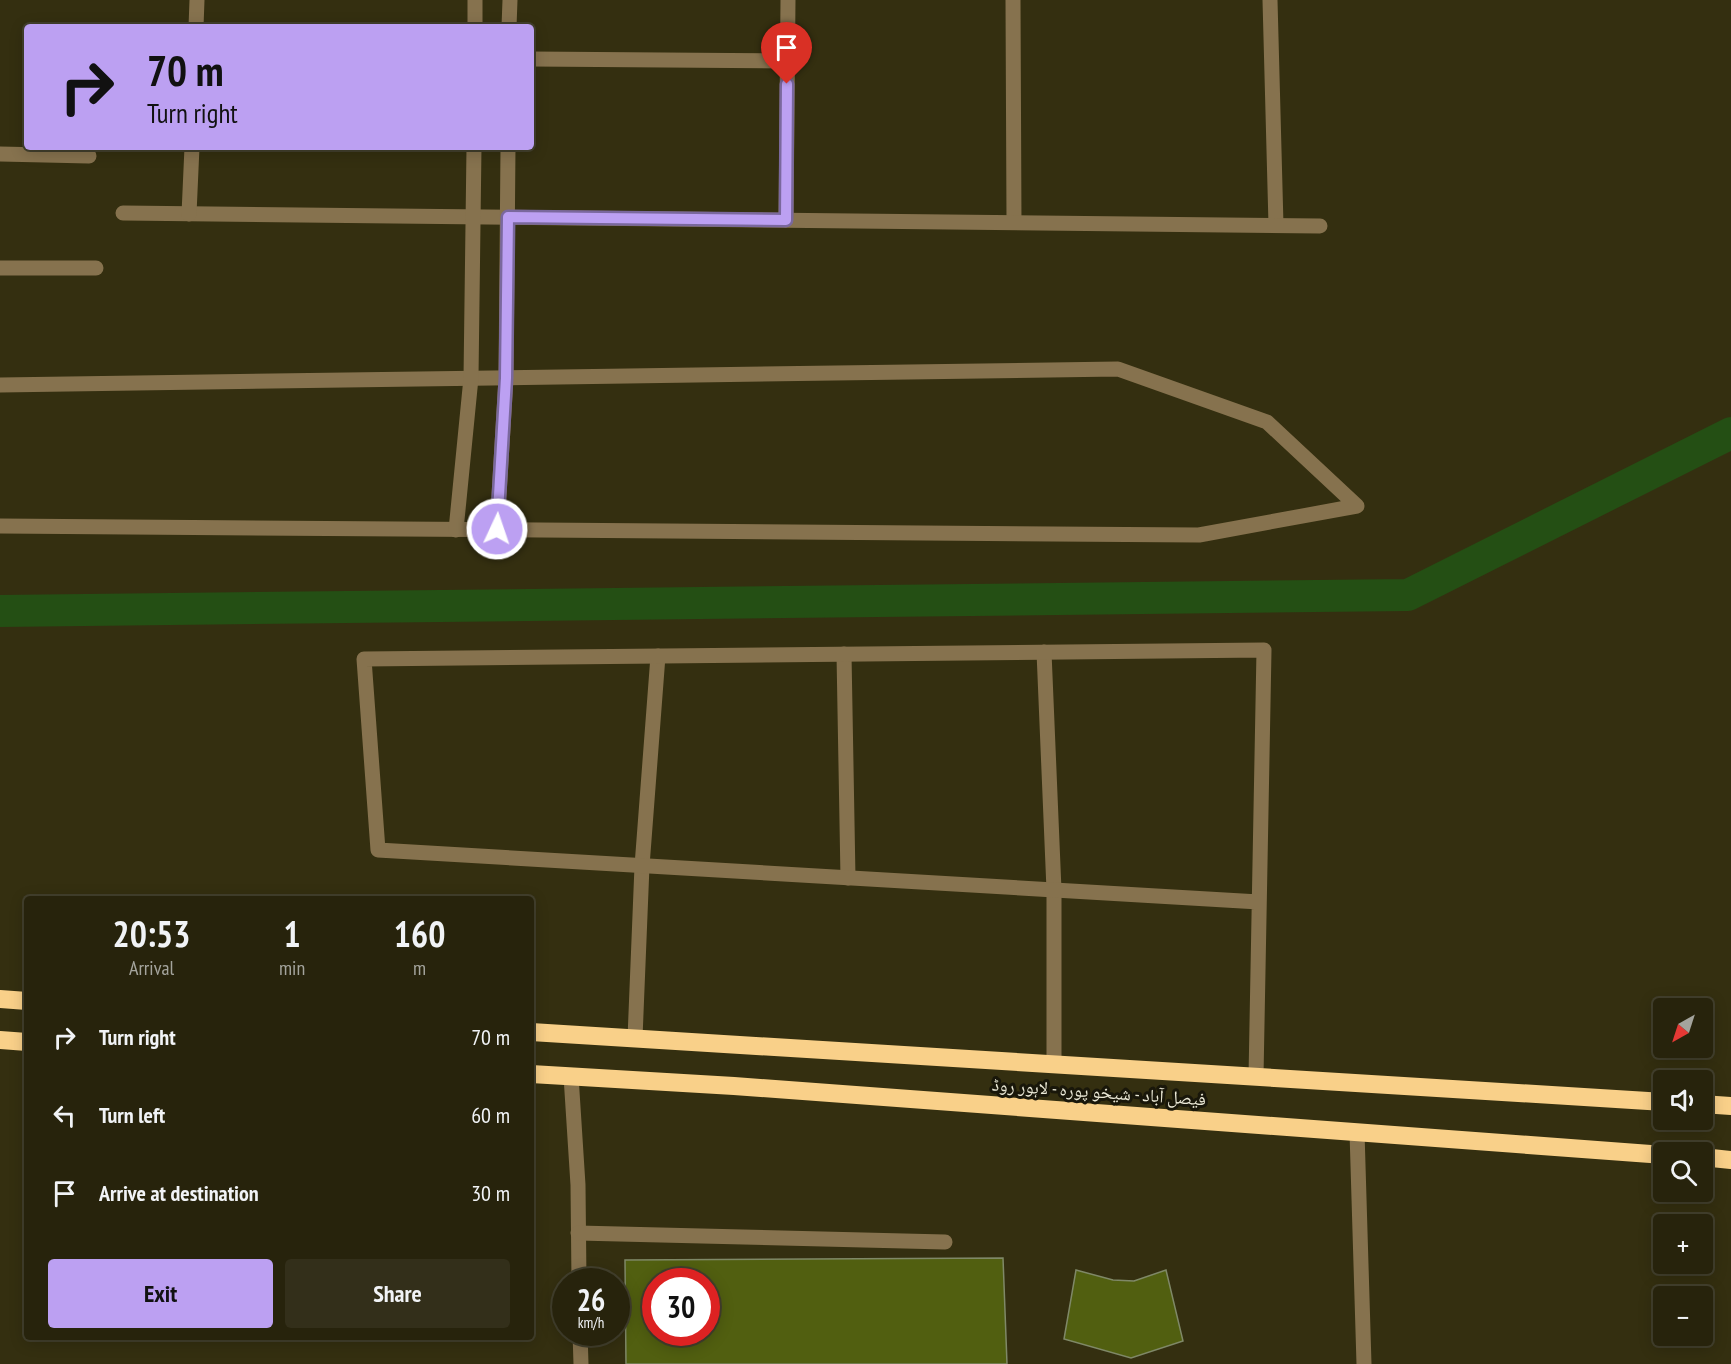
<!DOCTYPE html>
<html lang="en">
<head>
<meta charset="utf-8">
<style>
	body { margin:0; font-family:"PT Sans Narrow","Noto Naskh Arabic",sans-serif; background:#332f1a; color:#f1f3f6; height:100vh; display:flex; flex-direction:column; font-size:22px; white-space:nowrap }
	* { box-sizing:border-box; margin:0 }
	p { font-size:20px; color:#a4a49d }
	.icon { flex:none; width:33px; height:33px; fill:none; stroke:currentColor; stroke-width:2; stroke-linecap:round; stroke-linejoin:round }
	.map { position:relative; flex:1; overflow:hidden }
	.sheet { position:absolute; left:24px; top:896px; width:510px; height:444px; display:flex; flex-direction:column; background:#27230c; border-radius:6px; box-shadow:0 3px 15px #0003,0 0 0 2px #43402d }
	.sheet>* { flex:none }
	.hud { position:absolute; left:24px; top:24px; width:510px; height:126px; border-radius:6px; box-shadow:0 3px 15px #0003,0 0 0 2px #43402d; background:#bca0f2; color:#111; overflow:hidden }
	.needle { width:39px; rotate:219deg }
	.tools { position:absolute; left:1653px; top:998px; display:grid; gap:12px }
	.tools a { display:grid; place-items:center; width:60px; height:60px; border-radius:6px; background:#27230c; box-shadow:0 3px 15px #0003,0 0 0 2px #43402d; font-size:30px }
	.speed { position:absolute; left:552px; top:1268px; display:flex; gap:12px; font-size:30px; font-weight:700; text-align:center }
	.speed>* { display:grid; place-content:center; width:78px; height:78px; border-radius:50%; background:#27230c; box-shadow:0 3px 15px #0003,0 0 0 2px #43402d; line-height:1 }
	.speed small { font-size:15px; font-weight:400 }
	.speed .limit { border:9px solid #d22; background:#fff; color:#111 }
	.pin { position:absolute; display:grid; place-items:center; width:51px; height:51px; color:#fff; margin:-62px -26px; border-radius:50% 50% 50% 0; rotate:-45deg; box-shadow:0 0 6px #0007 }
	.pin .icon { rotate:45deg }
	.me { position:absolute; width:66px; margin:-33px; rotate:3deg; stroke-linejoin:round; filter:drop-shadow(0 0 4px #0008) }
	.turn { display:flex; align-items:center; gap:21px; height:126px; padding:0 24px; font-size:27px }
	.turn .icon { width:78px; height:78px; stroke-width:2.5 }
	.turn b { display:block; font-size:42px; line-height:51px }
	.eta { display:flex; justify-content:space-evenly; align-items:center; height:102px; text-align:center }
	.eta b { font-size:36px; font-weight:700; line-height:42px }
	.cta { display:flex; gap:12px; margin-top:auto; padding:12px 24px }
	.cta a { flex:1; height:69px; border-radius:6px; background:#bca0f2; color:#111; font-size:24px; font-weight:700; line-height:69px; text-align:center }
	.cta a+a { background:#332f1a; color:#f1f3f6 }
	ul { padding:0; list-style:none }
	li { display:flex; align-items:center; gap:18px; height:78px; padding:0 24px }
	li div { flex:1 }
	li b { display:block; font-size:22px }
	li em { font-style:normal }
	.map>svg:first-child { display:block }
</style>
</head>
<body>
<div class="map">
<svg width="1731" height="1364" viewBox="0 0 1731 1364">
	<rect width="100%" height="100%" fill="#342f10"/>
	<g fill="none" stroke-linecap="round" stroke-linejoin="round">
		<!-- canal -->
		<polyline stroke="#244f14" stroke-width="32" points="0,611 1408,595 1731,433"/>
	</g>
	<!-- building -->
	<g fill="#515f10" stroke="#7f8867" stroke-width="1.5" fill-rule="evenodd">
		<path d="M1003 1258 1007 1364H626L625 1260ZM656 1281H706V1332H656Z"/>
		<polygon points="1076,1270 1113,1280 1134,1281 1166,1270 1183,1341 1131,1358 1064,1339"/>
	</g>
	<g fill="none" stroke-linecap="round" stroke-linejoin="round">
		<!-- minor -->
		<g stroke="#86724e" stroke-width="15">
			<polyline points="475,0 475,27"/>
			<polyline points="1013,0 1014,222"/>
			<polyline points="1270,0 1276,225"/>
			<polyline points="196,27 197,0"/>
			<polyline points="509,27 510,0"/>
			<polyline points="531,59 787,61"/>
			<polyline points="0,154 89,156"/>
			<polyline points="123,213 1320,226"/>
			<polyline points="189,214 192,147"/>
			<polyline points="786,220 788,0"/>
			<polyline points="0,268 96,268"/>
			<polyline points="0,385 1118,369 1267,422 1357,506 1199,535 0,526"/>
			<polyline points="497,529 506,378 508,147"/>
			<polyline points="456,530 471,378 474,147"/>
			<polyline points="1044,652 1054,890 1054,1064"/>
			<polyline points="844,654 848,878"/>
			<polyline points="635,1038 642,866 658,656"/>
			<polyline points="571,1076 578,1185 579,1281"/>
			<polyline points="1256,1077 1264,650 364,659 378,850 1259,902"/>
			<polyline points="1357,1132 1364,1364"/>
			<polyline points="578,1233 945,1242"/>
			<polyline points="580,1332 581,1364"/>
		</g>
		<!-- highway -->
		<g stroke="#f9d089" stroke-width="18">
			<polyline points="0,999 27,1001"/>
			<polyline points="531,1032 1664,1102"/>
			<polyline points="0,1040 27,1042"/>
			<polyline points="531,1074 734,1086 1664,1155"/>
			<polyline points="1702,1104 1731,1106"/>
			<polyline points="1702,1157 1731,1160"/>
		</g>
	</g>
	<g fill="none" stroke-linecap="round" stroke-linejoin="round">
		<!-- route casing -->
		<g stroke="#7a689d" stroke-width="15">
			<polyline id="route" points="497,529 506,378 508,217 786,220 787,84"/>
		</g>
		<!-- route -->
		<use href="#route" stroke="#bca0f2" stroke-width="10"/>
	</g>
	<g text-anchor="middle" stroke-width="6" stroke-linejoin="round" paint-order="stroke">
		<!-- street labels -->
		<g font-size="18" fill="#e9e7d5" stroke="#19170a">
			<text transform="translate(1099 1092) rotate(4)" y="6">فیصل آباد - شیخو پورہ - لاہور روڈ</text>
		</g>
	</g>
</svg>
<div class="tools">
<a><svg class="needle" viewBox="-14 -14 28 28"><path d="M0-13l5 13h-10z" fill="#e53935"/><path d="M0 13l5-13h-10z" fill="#a4a49d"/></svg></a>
<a><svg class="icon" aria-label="sound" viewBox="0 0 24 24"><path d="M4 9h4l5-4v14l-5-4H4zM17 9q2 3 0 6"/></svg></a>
<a><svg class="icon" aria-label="search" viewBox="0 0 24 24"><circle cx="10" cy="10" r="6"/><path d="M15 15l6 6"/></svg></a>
<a>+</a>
<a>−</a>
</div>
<div class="speed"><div>26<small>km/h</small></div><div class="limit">30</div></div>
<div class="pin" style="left:787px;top:84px;background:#d93025"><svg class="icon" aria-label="arrive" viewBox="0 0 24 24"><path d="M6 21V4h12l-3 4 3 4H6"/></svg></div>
<svg class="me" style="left:497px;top:529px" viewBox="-20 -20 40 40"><circle r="17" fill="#bca0f2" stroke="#fff" stroke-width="3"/><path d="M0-11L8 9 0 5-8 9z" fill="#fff"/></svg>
<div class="hud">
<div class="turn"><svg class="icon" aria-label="right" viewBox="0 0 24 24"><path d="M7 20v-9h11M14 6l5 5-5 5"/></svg><div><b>70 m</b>Turn right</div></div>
</div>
<section class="sheet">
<div class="eta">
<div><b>20:53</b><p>Arrival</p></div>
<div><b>1</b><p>min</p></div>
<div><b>160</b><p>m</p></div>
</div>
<ul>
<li><svg class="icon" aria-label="right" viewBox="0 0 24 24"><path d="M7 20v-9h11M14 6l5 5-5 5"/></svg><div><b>Turn right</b></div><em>70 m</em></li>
<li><svg class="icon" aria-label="left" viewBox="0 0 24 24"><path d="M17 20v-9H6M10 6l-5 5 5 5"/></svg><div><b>Turn left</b></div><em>60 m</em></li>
<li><svg class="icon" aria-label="arrive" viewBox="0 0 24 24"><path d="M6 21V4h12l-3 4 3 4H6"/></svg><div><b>Arrive at destination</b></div><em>30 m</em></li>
</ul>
<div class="cta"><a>Exit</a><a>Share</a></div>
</section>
</div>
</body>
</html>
